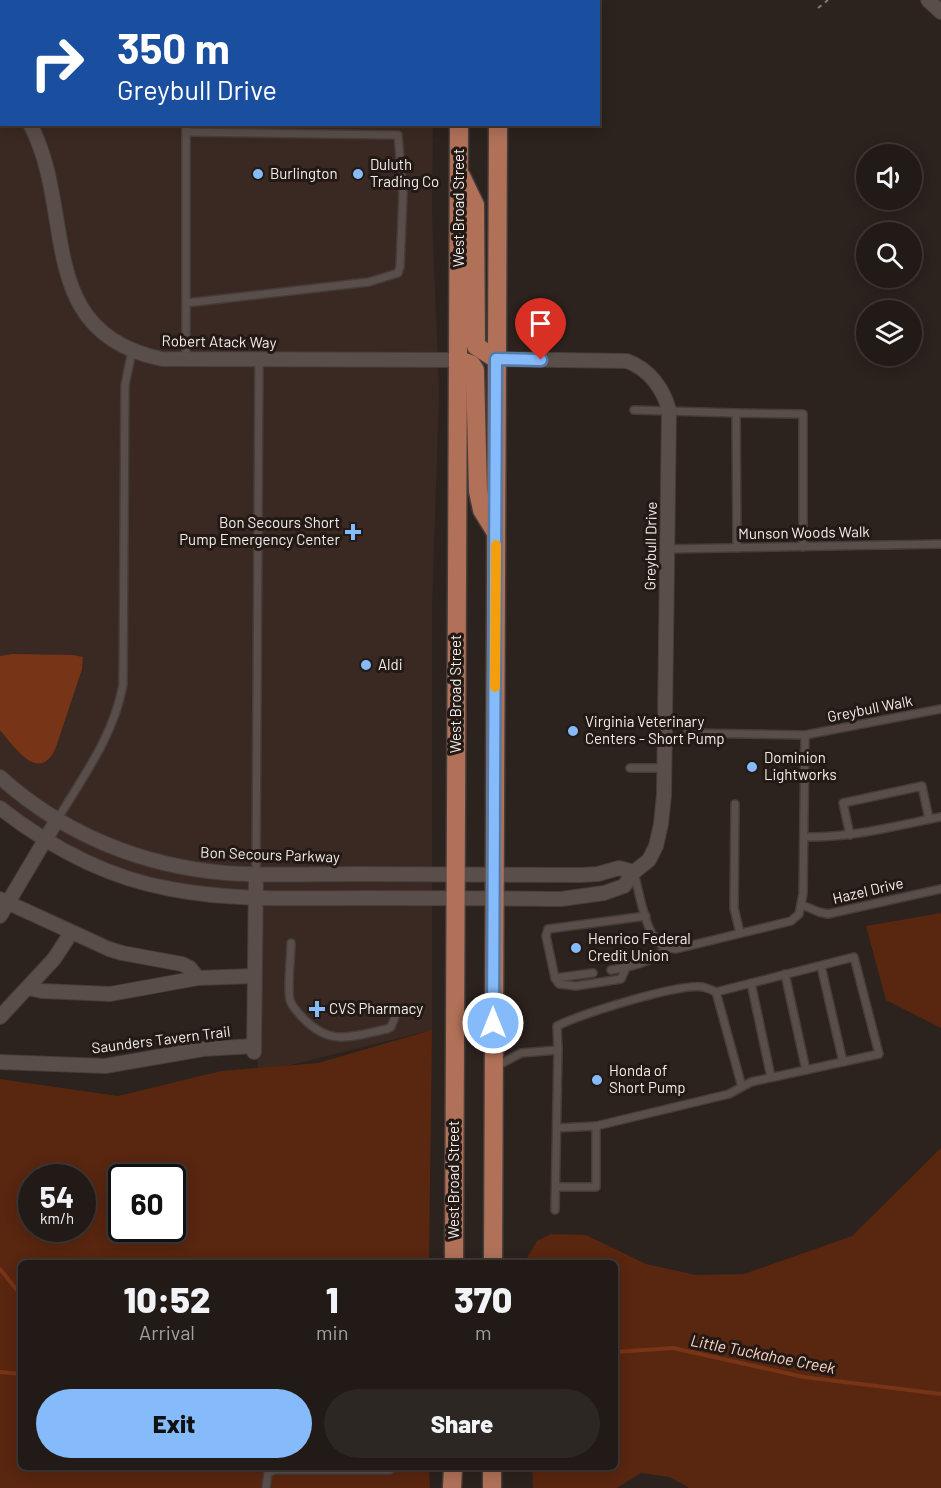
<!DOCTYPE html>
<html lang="en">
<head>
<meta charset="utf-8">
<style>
	body { margin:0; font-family:Barlow,sans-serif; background:#2d2723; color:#f1f3f6; height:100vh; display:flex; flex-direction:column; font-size:22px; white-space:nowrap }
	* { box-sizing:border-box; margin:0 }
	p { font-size:20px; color:#a2a1a1 }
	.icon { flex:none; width:33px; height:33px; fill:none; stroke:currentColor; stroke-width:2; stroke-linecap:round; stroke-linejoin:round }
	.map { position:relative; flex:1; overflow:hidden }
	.drawer { position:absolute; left:18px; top:1260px; width:600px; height:210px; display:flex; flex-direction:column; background:#211a16; border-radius:9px; box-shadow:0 3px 15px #0003,0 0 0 2px #3e3835 }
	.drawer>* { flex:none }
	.guide { position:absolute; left:0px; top:0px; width:600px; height:126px; box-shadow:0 3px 15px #0003,0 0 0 2px #3e3835; background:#1a4fa0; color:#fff; overflow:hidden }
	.controls { position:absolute; left:856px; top:144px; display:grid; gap:12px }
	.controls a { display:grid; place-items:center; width:66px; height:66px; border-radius:50%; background:#211a16; box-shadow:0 3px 15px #0003,0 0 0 2px #3e3835; font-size:30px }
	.speed { position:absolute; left:18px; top:1164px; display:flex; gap:12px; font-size:30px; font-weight:700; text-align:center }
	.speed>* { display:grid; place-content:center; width:78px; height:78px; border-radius:50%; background:#211a16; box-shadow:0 3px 15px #0003,0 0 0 2px #3e3835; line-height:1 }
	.speed small { font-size:15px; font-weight:400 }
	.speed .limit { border:3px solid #111; border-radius:9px; background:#fff; color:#111 }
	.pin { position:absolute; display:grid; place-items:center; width:51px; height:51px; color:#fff; margin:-62px -26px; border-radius:50% 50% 50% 0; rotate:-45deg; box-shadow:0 0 6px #0007 }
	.pin .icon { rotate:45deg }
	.me { position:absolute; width:66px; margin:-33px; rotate:0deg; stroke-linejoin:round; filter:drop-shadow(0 0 4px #0008) }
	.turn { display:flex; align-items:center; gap:21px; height:126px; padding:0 18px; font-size:27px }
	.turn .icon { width:78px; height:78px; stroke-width:2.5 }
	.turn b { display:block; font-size:42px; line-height:51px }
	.eta { display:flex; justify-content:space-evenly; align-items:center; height:102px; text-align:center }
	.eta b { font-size:36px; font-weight:800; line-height:42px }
	.action { display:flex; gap:12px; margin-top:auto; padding:12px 18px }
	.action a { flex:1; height:69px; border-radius:36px; background:#85bbfb; color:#111; font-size:24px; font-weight:800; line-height:69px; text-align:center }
	.action a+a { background:#2d2723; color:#f1f3f6 }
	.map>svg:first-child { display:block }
</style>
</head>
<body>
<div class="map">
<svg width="941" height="1488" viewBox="0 0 941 1488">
	<rect width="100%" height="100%" fill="#2c221e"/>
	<!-- built -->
	<polygon fill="#392922" points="0,0 433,0 2,2 2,124 433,125 432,212 439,393 432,612 432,1030 258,1073 256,898 199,892 95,865 0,805"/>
	<!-- green -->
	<g fill="#592610" fill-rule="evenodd">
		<polygon points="941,913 941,1028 886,1000 866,926"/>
		<path d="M432 1030 429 1263H21V1467H429L430 1488H0V1079L118 1096 221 1071 318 1063ZM32 1178H82V1228H32ZM122 1178H172V1228H122Z"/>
		<polygon points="941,1148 941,1488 689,1488 670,1477 641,1473 617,1488 533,1488 532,1467 615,1467 615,1263 527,1263 527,1258 537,1241 551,1234 586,1235 646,1264 696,1275 744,1274 852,1236"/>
	</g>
	<!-- water -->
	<path fill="#773416" d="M13 654 73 655 83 657 82 669 56 747C40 785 15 748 0 730V656Z"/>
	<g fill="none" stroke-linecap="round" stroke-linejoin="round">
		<!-- stream -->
		<g stroke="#773416" stroke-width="4">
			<polyline points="0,1269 21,1295"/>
			<polyline points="615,1352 673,1348 804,1377 941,1394"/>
			<polyline points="0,1372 21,1374"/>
		</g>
		<!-- lane casing -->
		<g stroke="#453d3a" stroke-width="10">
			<g id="lane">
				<polyline points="186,2 186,0"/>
				<polyline points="186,124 186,359"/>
				<polyline points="186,132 398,135 403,194 400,267 398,273 369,282 186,303"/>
				<polyline points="634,410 736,413"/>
				<polyline points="737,548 736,413 803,414 803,547"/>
				<polyline points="667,549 941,544"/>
				<polyline points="687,733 805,735 941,709"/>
				<polyline points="630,768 664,768"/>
				<polyline points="735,804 734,908 740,933"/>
				<path d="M57 820C84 775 113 737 123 685L125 385 132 351"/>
				<polyline points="850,835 843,803 922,786 929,819"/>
				<path d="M804 837C851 838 895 826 941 817"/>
				<path d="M634 873C639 891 645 930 658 942 663 948 669 948 676 949L791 921 799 914 803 894 805 735"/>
				<polyline points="256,874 259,359"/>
				<polyline points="802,905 819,912 828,914 941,889"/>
				<path d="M291 943C291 958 287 987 290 1000 292 1007 299 1014 304 1019 331 1047 353 1036 387 1029L391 1027 395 1017"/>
				<polyline points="821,966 843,1062"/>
				<polyline points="626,968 621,979 576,986 559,984 555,978 546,936 548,929 646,916"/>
				<path d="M611 970C631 967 652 962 667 948"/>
				<polyline points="785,974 806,1070"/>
				<polyline points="555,978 593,973"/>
				<polyline points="751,983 771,1077"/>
				<path d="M558 1050 557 1026C581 1014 679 983 703 987 707 988 712 990 716 992"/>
				<polyline points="495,1067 521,1053 558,1050 555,1210"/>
				<polyline points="596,1126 729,1094 751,1082 879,1054 854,957 716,992 742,1087"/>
				<polyline points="556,1187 596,1187 596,1126 557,1128"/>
				<polyline points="266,1488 268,1473 275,1470 390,1470 394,1467"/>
			</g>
		</g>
		<!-- street casing -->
		<g stroke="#453d3a" stroke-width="16">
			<g id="street">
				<polyline points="928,0 941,12"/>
				<polyline points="0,97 2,98"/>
				<path d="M30 124C77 212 32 332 162 359L458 360"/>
				<path d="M0 777C63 834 142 866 226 873 270 876 314 874 358 874 433 874 507 874 581 875L598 874 619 868 634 872"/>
				<path d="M0 808C50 847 107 878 171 889 233 901 298 898 361 898 428 898 494 898 561 899L604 893 624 886 634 872 649 860 656 846 661 824 664 795 669 410C663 388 649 369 627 361L496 359"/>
				<polyline points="0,899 109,949 122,953 182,964 190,968 198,978"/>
				<polyline points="0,916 57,820"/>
				<polyline points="28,988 42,991 110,994 198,978 254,976"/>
				<polyline points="0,1017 54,959 71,933"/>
				<polyline points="254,1052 256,874"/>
				<polyline points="0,1062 105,1066 203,1049 254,1046"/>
			</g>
		</g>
		<!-- primary casing -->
		<g stroke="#453d3a" stroke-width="21">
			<g id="primary">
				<polyline points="460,2 460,0"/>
				<polyline points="498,2 498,0"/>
				<polyline points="461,176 475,205 476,346 496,359"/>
				<polyline points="458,360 471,364 475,370 478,491 482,510 495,531"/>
				<polyline points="454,1263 459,124"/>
				<polyline points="493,1263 498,124"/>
				<polyline points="452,1488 453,1467"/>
				<polyline points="492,1488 492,1467"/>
			</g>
		</g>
		<!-- path -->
		<polyline stroke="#827976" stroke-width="2" stroke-dasharray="4.5 4.5" stroke-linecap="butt" points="818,8 828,0"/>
		<!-- lane -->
		<use href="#lane" stroke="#5a4e4a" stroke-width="7"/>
		<!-- street -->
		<use href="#street" stroke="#5a4e4a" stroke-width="14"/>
		<!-- primary -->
		<use href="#primary" stroke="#b07158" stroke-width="18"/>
	</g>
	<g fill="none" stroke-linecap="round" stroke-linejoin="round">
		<!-- route casing -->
		<g stroke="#567aa3" stroke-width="15">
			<polyline id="route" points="493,1023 496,359 541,360"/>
		</g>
		<!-- route -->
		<use href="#route" stroke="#85bbfb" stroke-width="10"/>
		<!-- slow -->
		<polyline stroke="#f59e0b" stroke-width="10" points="495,687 496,545"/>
	</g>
	<!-- markers -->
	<g fill="#85bbfb" stroke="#231915" stroke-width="2">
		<circle cx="258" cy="174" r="6"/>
		<circle cx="358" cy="174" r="6"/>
		<path d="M350 523h6v6h6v6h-6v6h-6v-6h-6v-6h6z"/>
		<circle cx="366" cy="665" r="6"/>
		<circle cx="573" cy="731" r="6"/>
		<circle cx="752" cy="767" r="6"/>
		<circle cx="576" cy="948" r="6"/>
		<path d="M314 1000h6v6h6v6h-6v6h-6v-6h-6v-6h6z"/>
		<circle cx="597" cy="1080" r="6"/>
	</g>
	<g text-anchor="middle" stroke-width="6" stroke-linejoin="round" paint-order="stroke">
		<!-- poi labels -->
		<g font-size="15" fill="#f3ecea" stroke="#231915" text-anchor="start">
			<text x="370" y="170">Duluth<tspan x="370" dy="17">Trading Co</tspan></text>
			<text x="270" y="179">Burlington</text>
			<text x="340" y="528" text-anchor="end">Bon Secours Short<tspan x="340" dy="17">Pump Emergency Center</tspan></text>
			<text x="378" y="670">Aldi</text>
			<text x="585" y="727">Virginia Veterinary<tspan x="585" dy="17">Centers - Short Pump</tspan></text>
			<text x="764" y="763">Dominion<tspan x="764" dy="17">Lightworks</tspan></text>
			<text x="588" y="944">Henrico Federal<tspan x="588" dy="17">Credit Union</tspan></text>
			<text x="329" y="1014">CVS Pharmacy</text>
			<text x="609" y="1076">Honda of<tspan x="609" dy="17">Short Pump</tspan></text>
		</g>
		<!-- street labels -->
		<g font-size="15" fill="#f3ecea" stroke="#231915">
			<text transform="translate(459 208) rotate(-90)" y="5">West Broad Street</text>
			<text transform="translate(219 342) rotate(1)" y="5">Robert Atack Way</text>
			<text transform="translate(804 533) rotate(-1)" y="5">Munson Woods Walk</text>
			<text transform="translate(651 546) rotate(-89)" y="5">Greybull Drive</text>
			<text transform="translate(456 694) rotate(-90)" y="5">West Broad Street</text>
			<text transform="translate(870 709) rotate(-11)" y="5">Greybull Walk</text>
			<text transform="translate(270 855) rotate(2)" y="5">Bon Secours Parkway</text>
			<text transform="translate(868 891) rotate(-13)" y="5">Hazel Drive</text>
			<text transform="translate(161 1040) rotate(-7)" y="5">Saunders Tavern Trail</text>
			<text transform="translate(454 1180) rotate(-90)" y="5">West Broad Street</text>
		</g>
		<!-- water labels -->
		<g font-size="16" font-style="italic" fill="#fed4c3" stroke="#231915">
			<text transform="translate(763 1354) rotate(11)" y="6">Little Tuckahoe Creek</text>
		</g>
	</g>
</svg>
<div class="controls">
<a><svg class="icon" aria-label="sound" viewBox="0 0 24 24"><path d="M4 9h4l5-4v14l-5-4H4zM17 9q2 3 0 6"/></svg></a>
<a><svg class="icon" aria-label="search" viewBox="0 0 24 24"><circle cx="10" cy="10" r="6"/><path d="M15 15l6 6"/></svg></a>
<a><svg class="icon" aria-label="layers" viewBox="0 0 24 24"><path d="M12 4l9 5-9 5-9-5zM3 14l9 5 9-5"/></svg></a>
</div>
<div class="speed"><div>54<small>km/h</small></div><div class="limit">60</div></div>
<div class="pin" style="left:541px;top:360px;background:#d93025"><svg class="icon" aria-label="arrive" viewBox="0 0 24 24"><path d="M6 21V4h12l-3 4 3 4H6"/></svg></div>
<svg class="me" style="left:493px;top:1023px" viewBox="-20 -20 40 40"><circle r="17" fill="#85bbfb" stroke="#fff" stroke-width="3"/><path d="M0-11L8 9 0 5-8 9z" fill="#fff"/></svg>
<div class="guide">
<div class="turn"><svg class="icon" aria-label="right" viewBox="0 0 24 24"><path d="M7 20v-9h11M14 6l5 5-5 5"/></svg><div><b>350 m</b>Greybull Drive</div></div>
</div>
<section class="drawer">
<div class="eta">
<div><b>10:52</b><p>Arrival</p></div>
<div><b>1</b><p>min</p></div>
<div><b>370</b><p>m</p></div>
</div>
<div class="action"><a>Exit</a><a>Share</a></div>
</section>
</div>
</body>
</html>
